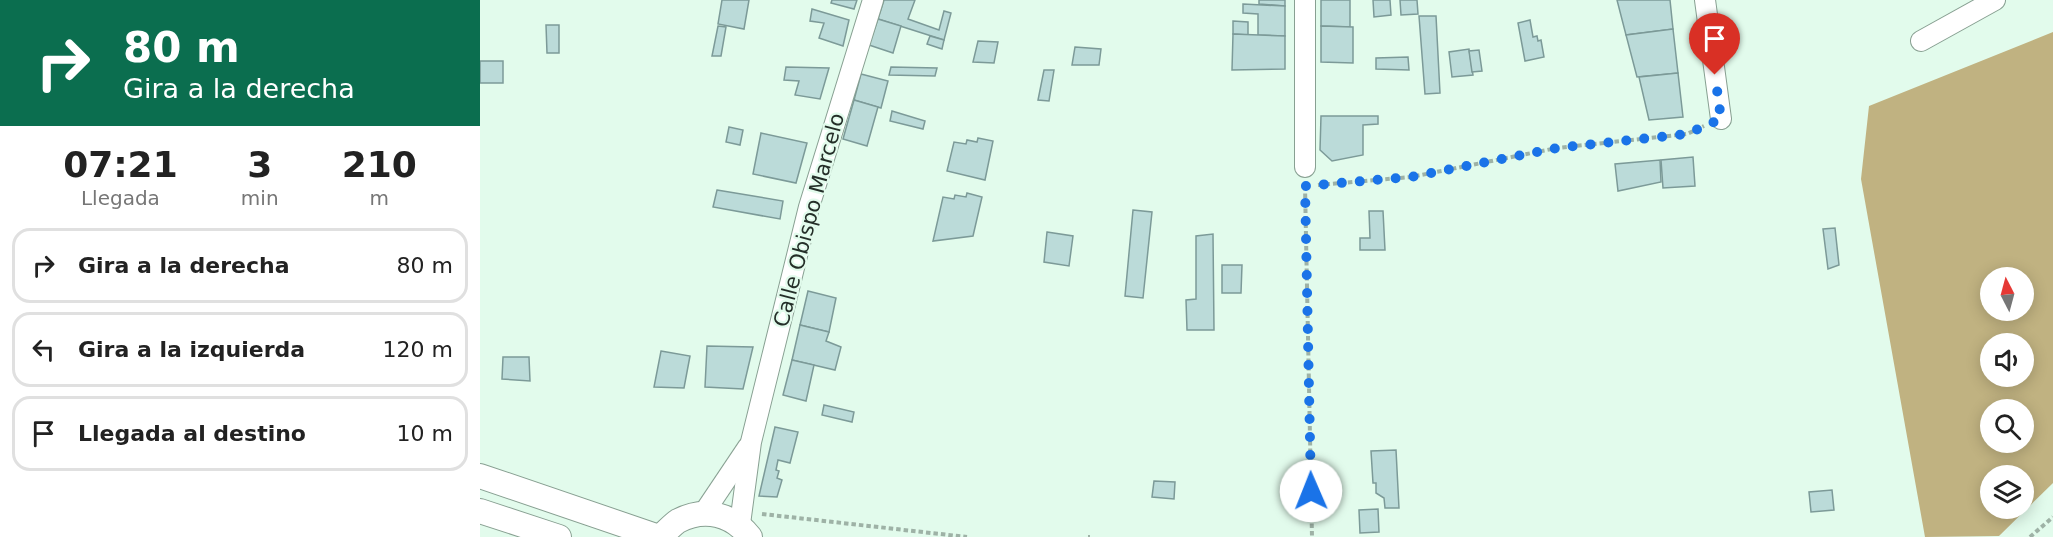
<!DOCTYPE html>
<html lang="es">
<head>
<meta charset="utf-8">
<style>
	body { margin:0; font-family:"DejaVu Sans",sans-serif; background:#f6f6f6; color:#222; height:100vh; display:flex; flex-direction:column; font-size:22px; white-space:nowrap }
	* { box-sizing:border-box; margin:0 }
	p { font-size:20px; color:#767676 }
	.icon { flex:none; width:33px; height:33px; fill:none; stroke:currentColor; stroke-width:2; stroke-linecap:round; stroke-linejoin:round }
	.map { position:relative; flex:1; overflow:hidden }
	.side { display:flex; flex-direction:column; background:#fff; width:480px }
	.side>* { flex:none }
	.banner { background:#0b6e4f; color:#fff; overflow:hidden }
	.needle { width:39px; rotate:354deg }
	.fabs { position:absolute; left:1500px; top:267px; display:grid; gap:12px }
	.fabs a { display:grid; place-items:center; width:54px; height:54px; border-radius:50%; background:#fff; box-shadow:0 3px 15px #0003; font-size:30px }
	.pin { position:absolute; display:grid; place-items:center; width:51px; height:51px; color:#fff; margin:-62px -26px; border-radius:50% 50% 50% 0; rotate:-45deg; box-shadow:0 0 6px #0007 }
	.pin .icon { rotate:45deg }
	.me { position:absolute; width:66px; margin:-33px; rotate:359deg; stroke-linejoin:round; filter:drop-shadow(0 0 4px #0008) }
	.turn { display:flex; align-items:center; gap:21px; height:126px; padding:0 24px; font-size:27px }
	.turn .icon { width:78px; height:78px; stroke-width:2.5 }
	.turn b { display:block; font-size:42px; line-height:51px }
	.eta { display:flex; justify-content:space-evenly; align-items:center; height:102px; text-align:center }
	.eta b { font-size:36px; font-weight:800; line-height:42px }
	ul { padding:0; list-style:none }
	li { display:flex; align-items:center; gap:18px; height:75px; margin:0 12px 9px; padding:0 12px; border:3px solid #e0e0e0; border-radius:18px }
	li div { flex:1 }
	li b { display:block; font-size:22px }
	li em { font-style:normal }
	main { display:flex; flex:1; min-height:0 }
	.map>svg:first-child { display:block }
</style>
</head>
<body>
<main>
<section class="side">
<div class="banner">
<div class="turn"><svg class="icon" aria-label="right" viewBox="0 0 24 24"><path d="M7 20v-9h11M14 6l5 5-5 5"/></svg><div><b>80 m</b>Gira a la derecha</div></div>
</div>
<div class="eta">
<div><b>07:21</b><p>Llegada</p></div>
<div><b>3</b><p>min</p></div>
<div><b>210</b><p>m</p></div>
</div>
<ul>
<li><svg class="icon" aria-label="right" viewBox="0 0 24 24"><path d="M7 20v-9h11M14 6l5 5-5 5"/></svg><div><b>Gira a la derecha</b></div><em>80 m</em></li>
<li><svg class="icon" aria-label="left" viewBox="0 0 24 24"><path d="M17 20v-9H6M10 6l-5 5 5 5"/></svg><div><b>Gira a la izquierda</b></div><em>120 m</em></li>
<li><svg class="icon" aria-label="arrive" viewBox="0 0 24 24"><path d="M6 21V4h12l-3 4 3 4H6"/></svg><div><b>Llegada al destino</b></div><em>10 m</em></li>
</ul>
</section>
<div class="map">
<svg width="1573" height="537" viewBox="0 0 1573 537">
	<rect width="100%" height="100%" fill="#e2fbec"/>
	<!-- forest -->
	<path fill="#c0b281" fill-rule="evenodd" d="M1573 32V483L1519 536 1445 537 1381 179 1389 106ZM1510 278H1544V310H1510ZM1510 344H1544V376H1510ZM1510 410H1544V442H1510ZM1510 476H1544V508H1510Z"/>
	<!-- building -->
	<g fill="#bbdbd9" stroke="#7c9a98" stroke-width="1.5">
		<polygon points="242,0 269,0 264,29 238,24"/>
		<polygon points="352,0 377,0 374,9 351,3"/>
		<polygon points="404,0 435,0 428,19 459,30 464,11 471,13 464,40 398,19"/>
		<polygon points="779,0 805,0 805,6 779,4"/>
		<polygon points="841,0 870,0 870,27 841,26"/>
		<polygon points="893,0 910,0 911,15 894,17"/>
		<polygon points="920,0 937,0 938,14 921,15"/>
		<polygon points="1137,0 1190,0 1193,29 1146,35"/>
		<polygon points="763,4 805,6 805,36 778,35 778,14 763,13"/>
		<polygon points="332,9 369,20 363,46 339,38 344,23 330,21"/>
		<polygon points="939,16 956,16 960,93 945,94"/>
		<polygon points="398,19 421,26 413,53 389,45"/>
		<polygon points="1050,20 1053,37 1057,36 1058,41 1061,40 1064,57 1045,61 1038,23"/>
		<polygon points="753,21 768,22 768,35 753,34"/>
		<polygon points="66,25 79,25 79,53 67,53"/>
		<polygon points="238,26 246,27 241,56 232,56"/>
		<polygon points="841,26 873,27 873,63 841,62"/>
		<polygon points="1193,29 1198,73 1157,77 1146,35"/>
		<polygon points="753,34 805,36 805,69 752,70"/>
		<polygon points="450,36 464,40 462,49 447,44"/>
		<polygon points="498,41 518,42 514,63 493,62"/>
		<polygon points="595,47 621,49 619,65 592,65"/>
		<polygon points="989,49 993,75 972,77 969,52"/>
		<polygon points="999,50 1002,71 992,72 989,51"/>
		<polygon points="928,57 929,70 896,69 896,58"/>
		<rect x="0" y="61" width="23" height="22"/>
		<polygon points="306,67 349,68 340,99 315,95 319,81 304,80"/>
		<polygon points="411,67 457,68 455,76 409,75"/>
		<polygon points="564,70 574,70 569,101 558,100"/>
		<polygon points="1198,73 1203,117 1169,120 1159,77"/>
		<polygon points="381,74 408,81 401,108 374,100"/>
		<polygon points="374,100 398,107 387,146 363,139"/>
		<polygon points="412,111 445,121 443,129 410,121"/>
		<polygon points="841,116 898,116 898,124 883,125 883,155 852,161 840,150"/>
		<polygon points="249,127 263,130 260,145 246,142"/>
		<polygon points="281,133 327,143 316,183 273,174"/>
		<polygon points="498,138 513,141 505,180 467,171 474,142 486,144 487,140 497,142"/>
		<polygon points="1213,157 1215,186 1183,188 1181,160"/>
		<polygon points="1180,160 1181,182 1138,191 1135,164"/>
		<polygon points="237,190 303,201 300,219 233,207"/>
		<polygon points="487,193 502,197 493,236 453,241 463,197 474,199 475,195 486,197"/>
		<polygon points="653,210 672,212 663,298 645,296"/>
		<polygon points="889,211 903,211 905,250 880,250 880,238 890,238"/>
		<polygon points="1355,228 1359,265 1348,269 1343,229"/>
		<polygon points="567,232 593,236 589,266 564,262"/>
		<polygon points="733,234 734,330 707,330 706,300 716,299 716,236"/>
		<polygon points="742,265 762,265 761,293 742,293"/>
		<polygon points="328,291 356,298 349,332 320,325"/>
		<polygon points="320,325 349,332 346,341 361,347 355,370 312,360"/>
		<polygon points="227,346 273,347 263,389 225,387"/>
		<polygon points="181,351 210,356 204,388 174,387"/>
		<polygon points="23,357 49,357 50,381 22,379"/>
		<polygon points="312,360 334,365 326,401 303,395"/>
		<polygon points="344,405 374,412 372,422 342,415"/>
		<polygon points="295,427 318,432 310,463 298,460 296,470 299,471 297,478 302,480 297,497 279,496"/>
		<polygon points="916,450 919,508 905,508 904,498 896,493 896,483 893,483 891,451"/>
		<polygon points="674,481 695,482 694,499 672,497"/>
		<polygon points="1352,490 1354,510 1331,512 1329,492"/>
		<polygon points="898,509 899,532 880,533 879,510"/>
	</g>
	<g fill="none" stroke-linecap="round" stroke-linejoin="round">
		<!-- minor casing -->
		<g stroke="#88a092" stroke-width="22">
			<g id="minor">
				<polyline points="1225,0 1241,119"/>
				<polyline points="1441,41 1515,0"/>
				<polyline points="825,167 825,0"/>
				<polyline points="223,514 268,447"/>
				<polyline points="260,524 271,442 329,207 393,0"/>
			</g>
		</g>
		<!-- tertiary casing -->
		<g stroke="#88a092" stroke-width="26">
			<g id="tertiary">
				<polyline points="0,476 179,537"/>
				<polyline points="0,511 79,537"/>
				<path d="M180 537C186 532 192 525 198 521 225 507 252 514 270 537"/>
			</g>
		</g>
		<!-- path -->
		<g stroke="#9eb2a6" stroke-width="4" stroke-dasharray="4.5 3" stroke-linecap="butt">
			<polyline points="838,185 931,177 1077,148 1207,134 1224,126"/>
			<polyline points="825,186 832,537"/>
			<polyline points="282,514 487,537"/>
			<polyline points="608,537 610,537"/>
			<polyline points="1550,537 1573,517"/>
		</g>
		<!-- minor -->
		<use href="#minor" stroke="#fff" stroke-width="20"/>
		<!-- tertiary -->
		<use href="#tertiary" stroke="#fff" stroke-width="24"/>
	</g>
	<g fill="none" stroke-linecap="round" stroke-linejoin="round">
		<!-- route -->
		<polyline stroke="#1a73e8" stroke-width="10" stroke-dasharray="0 18" points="831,491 825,186 931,177 1077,148 1207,134 1241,119 1235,75"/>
	</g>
	<g text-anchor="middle" stroke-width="4.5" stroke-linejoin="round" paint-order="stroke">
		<!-- street labels -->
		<g font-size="21" fill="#242e28" stroke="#e2fbec">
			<text transform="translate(329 220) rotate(-75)" y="7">Calle Obispo Marcelo</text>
		</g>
	</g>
</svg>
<div class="fabs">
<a><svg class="needle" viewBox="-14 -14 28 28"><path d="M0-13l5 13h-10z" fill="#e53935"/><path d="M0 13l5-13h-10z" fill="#767676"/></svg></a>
<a><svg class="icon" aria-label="sound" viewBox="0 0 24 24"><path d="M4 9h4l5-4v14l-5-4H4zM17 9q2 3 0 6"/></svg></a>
<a><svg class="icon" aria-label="search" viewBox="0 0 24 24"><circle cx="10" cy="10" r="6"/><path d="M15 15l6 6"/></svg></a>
<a><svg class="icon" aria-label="layers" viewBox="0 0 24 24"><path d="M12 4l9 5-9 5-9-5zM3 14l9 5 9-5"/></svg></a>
</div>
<div class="pin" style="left:1235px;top:75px;background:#d93025"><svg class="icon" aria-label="arrive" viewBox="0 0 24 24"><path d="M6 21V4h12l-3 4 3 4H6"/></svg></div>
<svg class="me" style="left:831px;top:491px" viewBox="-20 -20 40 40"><circle r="19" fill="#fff"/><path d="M0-13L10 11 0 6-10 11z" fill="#1a73e8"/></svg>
</div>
</main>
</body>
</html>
